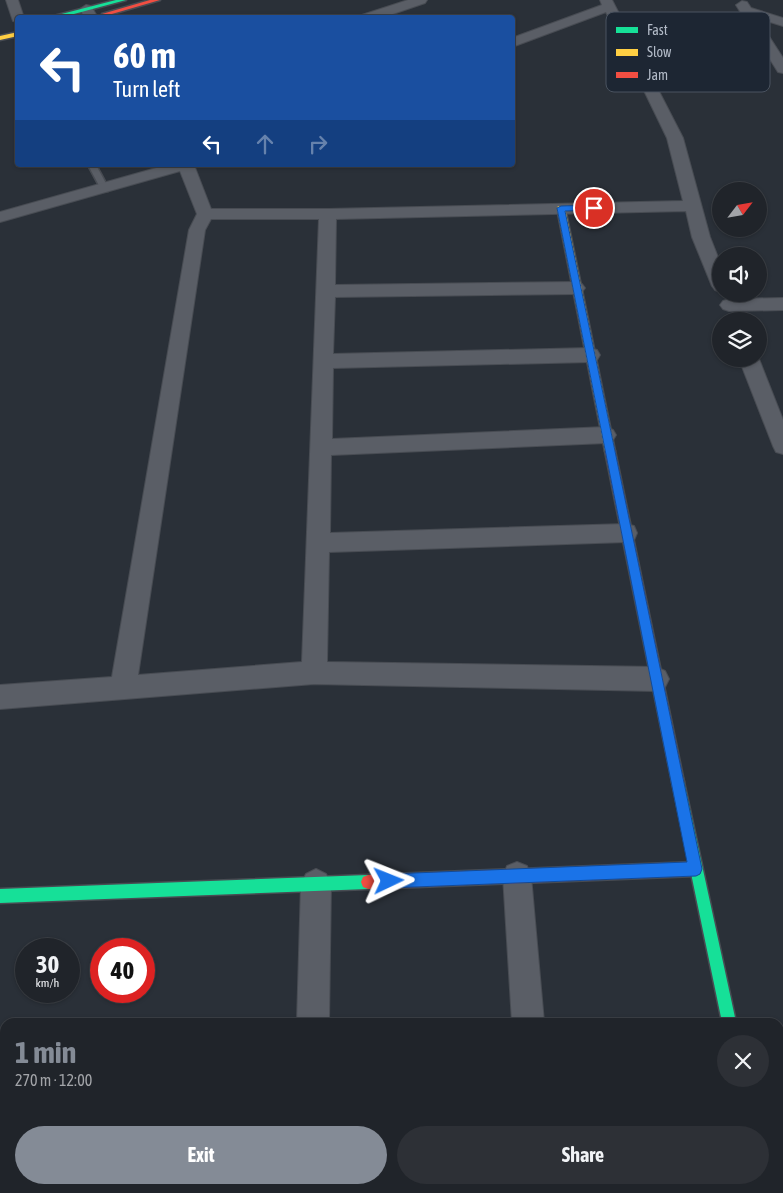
<!DOCTYPE html>
<html lang="en">
<head>
<meta charset="utf-8">
<style>
	body { margin:0; font-family:"Asap Condensed",sans-serif; background:#2d3036; color:#f1f3f6; height:100vh; display:flex; flex-direction:column; font-size:19px; white-space:nowrap }
	* { box-sizing:border-box; margin:0 }
	p { font-size:16px; color:#a2a4a8 }
	.icon { flex:none; width:28px; height:28px; fill:none; stroke:currentColor; stroke-width:2; stroke-linecap:round; stroke-linejoin:round }
	.map { position:relative; flex:1; overflow:hidden }
	.sheet { position:absolute; left:0px; top:1018px; width:784px; height:176px; display:flex; flex-direction:column; background:#20242a; border-radius:15px 15px 0 0; box-shadow:0 1px 4px #0004,0 0 0 1px #3d4147 }
	.sheet>* { flex:none }
	.guide { position:absolute; left:15px; top:15px; width:500px; height:152px; border-radius:5px; box-shadow:0 1px 4px #0004,0 0 0 1px #3d4147; background:#1a4fa0; color:#fff; overflow:hidden }
	.needle { width:32px; rotate:59deg }
	.fabs { position:absolute; left:712px; top:182px; display:grid; gap:10px }
	.fabs a { display:grid; place-items:center; width:55px; height:55px; border-radius:50%; background:#20242a; box-shadow:0 1px 4px #0004,0 0 0 1px #3d4147; font-size:25px }
	.speed { position:absolute; left:15px; top:938px; display:flex; gap:10px; font-size:25px; font-weight:700; text-align:center }
	.speed>* { display:grid; place-content:center; width:65px; height:65px; border-radius:50%; background:#20242a; box-shadow:0 1px 4px #0004,0 0 0 1px #3d4147; line-height:1 }
	.speed small { font-size:12px; font-weight:400 }
	.speed .limit { border:8px solid #d22; background:#fff; color:#111 }
	.pin { position:absolute; display:grid; place-items:center; width:42px; height:42px; color:#fff; margin:-21px; border:2px solid #fff; border-radius:50%; box-shadow:0 1px 5px #0007 }
	.me { position:absolute; width:55px; margin:-28px; rotate:88deg; stroke-linejoin:round; filter:drop-shadow(0 0 4px #0008) }
	.turn { display:flex; align-items:center; gap:18px; height:105px; padding:0 15px; font-size:22px }
	.turn .icon { width:65px; height:65px; stroke-width:2.5 }
	.turn b { display:block; font-size:35px; line-height:42px }
	.lanes { display:flex; align-items:center; height:48px; padding:0 15px; background:#0003; justify-content:center; gap:25px; direction:ltr }
	.lanes .off { opacity:.35 }
	.round { display:grid; place-items:center; flex:none; width:52px; height:52px; border-radius:26px; background:#2d3036 }
	.overview { display:flex; align-items:center; justify-content:space-between; height:85px; padding:0 15px }
	h1 { font-size:30px; font-weight:700; line-height:38px; color:#848b96 }
	.button { display:flex; gap:10px; margin-top:auto; padding:10px 15px }
	.button a { flex:1; height:58px; border-radius:30px; background:#848b96; color:#fff; font-size:20px; font-weight:700; line-height:58px; text-align:center }
	.button a+a { background:#2d3036; color:#f1f3f6 }
	.map>svg:first-child { display:block }
</style>
</head>
<body>
<div class="map">
<svg width="783" height="1193" viewBox="0 0 783 1193">
	<rect width="100%" height="100%" fill="#2a3038"/>
	<g fill="none" stroke-linecap="round" stroke-linejoin="round">
		<!-- lane casing -->
		<g stroke="#484c53" stroke-width="3">
			<polygon id="lane" points="88,165 96,165 109,189 108,191 102,191"/>
		</g>
		<!-- street casing -->
		<g stroke="#484c53" stroke-width="2">
			<g id="street">
				<polygon points="6,0 18,0 24,18 18,18 18,22 13,21"/>
				<polygon points="408,0 427,0 425,3 381,18 361,18 362,15"/>
				<path d="M600 0H612L683 138 710 237 721 265V292L715 290 712 286 692 237 686 211 336 219 335 285 576 282 582 284 585 288 582 292 576 294 335 297 333 354 590 348 597 350 600 355 597 360 590 362 333 368 332 439 606 427 613 430 616 435 613 440 606 443 331 455 330 533 626 524 634 526 637 533 634 540 626 542 329 552 327 662 656 667 665 671 669 679 665 687 656 691 314 684 0 709V685L112 677 189 230 197 214 180 171 0 222V212L167 165H194L211 209H328L683 201 667 138 606 12 512 47V38L602 5ZM211 219H319L302 662 138 675 205 230Z"/>
				<polygon points="742,1 747,2 751,8 783,18 783,26 757,18 783,58 783,73 778,72 736,5"/>
				<polygon points="86,5 91,6 98,18 85,18 80,9"/>
				<polygon points="783,298 783,310 729,311 723,309 720,305 723,301 729,299"/>
				<polygon points="739,359 759,359 783,420 783,454 776,452 773,446"/>
				<polygon points="517,862 527,866 531,876 544,1022 512,1022 503,876 507,866"/>
				<polygon points="316,869 326,874 331,884 329,1022 297,1022 301,884 306,874"/>
				<rect x="0" y="1149" width="5" height="34"/>
				<polygon points="779,1183 782,1193 748,1193 747,1189 779,1189"/>
				<rect x="293" y="1189" width="34" height="4"/>
				<polygon points="523,1189 557,1189 558,1193 524,1193"/>
			</g>
		</g>
		<!-- fast casing -->
		<g stroke="#484c53" stroke-width="3">
			<g id="fast">
				<polygon points="116,0 126,0 59,18 46,18"/>
				<polygon points="678,776 683,778 684,782 736,1022 722,1022 672,782 673,778"/>
				<polygon points="368,875 373,877 375,882 373,887 368,889 0,903 0,889"/>
			</g>
		</g>
		<!-- slow casing -->
		<g stroke="#484c53" stroke-width="3">
			<g id="slow">
				<polygon points="18,32 18,36 0,40 0,36"/>
				<polygon points="558,206 565,208 615,451 610,455 605,451 557,208"/>
			</g>
		</g>
		<!-- jam casing -->
		<g stroke="#484c53" stroke-width="3">
			<g id="jam">
				<polygon points="150,0 160,0 105,16 102,14"/>
				<polygon points="610,447 615,451 684,782 683,786 678,788 673,786 672,782 605,451"/>
				<polygon points="695,862 700,864 702,869 700,874 695,876 368,889 363,887 361,882 363,877 368,875"/>
			</g>
		</g>
		<!-- lane -->
		<use href="#lane" fill="#5a5e66" fill-rule="evenodd"/>
		<!-- street -->
		<use href="#street" fill="#5a5e66" fill-rule="evenodd"/>
		<!-- fast -->
		<use href="#fast" fill="#16e098" fill-rule="evenodd"/>
		<!-- slow -->
		<use href="#slow" fill="#ffcf43" fill-rule="evenodd"/>
		<!-- jam -->
		<use href="#jam" fill="#f24e42" fill-rule="evenodd"/>
	</g>
	<!-- route -->
	<polygon fill="#1a73e8" stroke="#114b97" points="594,205 598,208 597,210 565,211 702,869 700,874 696,876 389,888 384,886 382,881 384,876 389,874 687,862 557,208 561,206"/>
	<!-- legend -->
	<rect x="606" y="12" width="164" height="80" rx="8" fill="#1d2633" stroke="#4a5360" stroke-width="1"/>
	<rect x="616" y="27" width="22" height="6" fill="#16e098"/>
	<rect x="616" y="49" width="22" height="7" fill="#ffcf43"/>
	<rect x="616" y="72" width="22" height="6" fill="#f24e42"/>
	<g font-size="14" fill="#b4bcc9">
		<text x="647" y="35">Fast</text>
		<text x="647" y="57">Slow</text>
		<text x="647" y="80">Jam</text>
	</g>
</svg>
<div class="fabs">
<a><svg class="needle" viewBox="-14 -14 28 28"><path d="M0-13l5 13h-10z" fill="#e53935"/><path d="M0 13l5-13h-10z" fill="#a2a4a8"/></svg></a>
<a><svg class="icon" aria-label="sound" viewBox="0 0 24 24"><path d="M4 9h4l5-4v14l-5-4H4zM17 9q2 3 0 6"/></svg></a>
<a><svg class="icon" aria-label="layers" viewBox="0 0 24 24"><path d="M12 4l9 5-9 5-9-5zM3 14l9 5 9-5"/></svg></a>
</div>
<div class="speed"><div>30<small>km/h</small></div><div class="limit">40</div></div>
<div class="pin" style="left:594px;top:208px;background:#d93025"><svg class="icon" aria-label="arrive" viewBox="0 0 24 24"><path d="M6 21V4h12l-3 4 3 4H6"/></svg></div>
<svg class="me" style="left:389px;top:881px" viewBox="-20 -20 40 40"><path d="M0-17L14 15 0 8-14 15z" fill="#1a73e8" stroke="#fff" stroke-width="4"/></svg>
<div class="guide">
<div class="turn"><svg class="icon" aria-label="left" viewBox="0 0 24 24"><path d="M17 20v-9H6M10 6l-5 5 5 5"/></svg><div><b>60 m</b>Turn left</div></div>
<div class="lanes"><svg class="icon" aria-label="left" viewBox="0 0 24 24"><path d="M17 20v-9H6M10 6l-5 5 5 5"/></svg><svg class="icon off" aria-label="ahead" viewBox="0 0 24 24"><path d="M12 20V5M6 11l6-6 6 6"/></svg><svg class="icon off" aria-label="right" viewBox="0 0 24 24"><path d="M7 20v-9h11M14 6l5 5-5 5"/></svg></div>
</div>
<section class="sheet">
<div class="overview"><div><h1>1 min</h1><p>270 m · 12:00</p></div><a class="round"><svg class="icon" aria-label="close" viewBox="0 0 24 24"><path d="M6 6l12 12M18 6L6 18"/></svg></a></div>
<div class="button"><a>Exit</a><a>Share</a></div>
</section>
</div>
</body>
</html>
